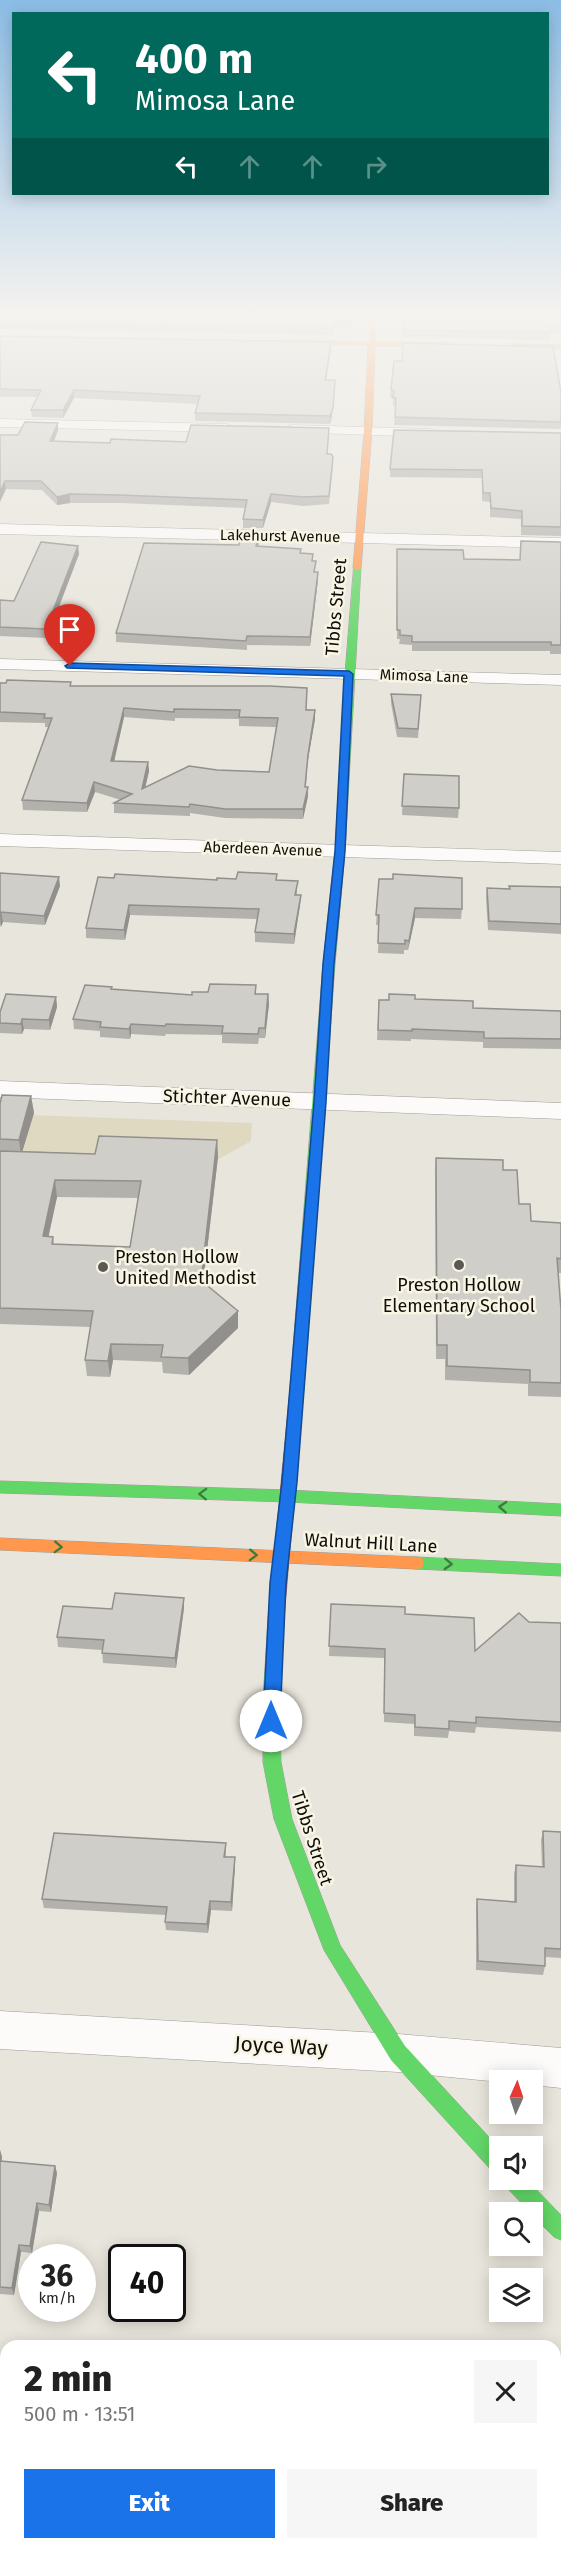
<!DOCTYPE html>
<html lang="en">
<head>
<meta charset="utf-8">
<style>
	body { margin:0; font-family:"Fira Sans",sans-serif; background:#f6f6f6; color:#222; height:100vh; display:flex; flex-direction:column; font-size:22px; white-space:nowrap }
	* { box-sizing:border-box; margin:0 }
	p { font-size:20px; color:#767676 }
	.icon { flex:none; width:33px; height:33px; fill:none; stroke:currentColor; stroke-width:2; stroke-linecap:round; stroke-linejoin:round }
	.map { position:relative; flex:1; overflow:hidden }
	.side { position:absolute; left:0px; top:2340px; width:561px; height:210px; display:flex; flex-direction:column; background:#fff; border-radius:18px 18px 0 0; box-shadow:0 3px 15px #0003 }
	.side>* { flex:none }
	.hud { position:absolute; left:12px; top:12px; width:537px; height:183px; border-radius:0px; box-shadow:0 3px 15px #0003; background:#00695c; color:#fff; overflow:hidden }
	.needle { width:39px; rotate:3deg }
	.buttons { position:absolute; left:489px; top:2070px; display:grid; gap:12px }
	.buttons a { display:grid; place-items:center; width:54px; height:54px; border-radius:0px; background:#fff; box-shadow:0 3px 15px #0003; font-size:30px }
	.speed { position:absolute; left:18px; top:2244px; display:flex; gap:12px; font-size:30px; font-weight:700; text-align:center }
	.speed>* { display:grid; place-content:center; width:78px; height:78px; border-radius:50%; background:#fff; box-shadow:0 3px 15px #0003; line-height:1 }
	.speed small { font-size:15px; font-weight:400 }
	.speed .limit { border:3px solid #111; border-radius:9px; background:#fff; color:#111 }
	.pin { position:absolute; display:grid; place-items:center; width:51px; height:51px; color:#fff; margin:-62px -26px; border-radius:50% 50% 50% 0; rotate:-45deg; box-shadow:0 0 6px #0007 }
	.pin .icon { rotate:45deg }
	.me { position:absolute; width:66px; margin:-33px; rotate:0deg; stroke-linejoin:round; filter:drop-shadow(0 0 4px #0008) }
	.turn { display:flex; align-items:center; gap:21px; height:126px; padding:0 24px; font-size:27px }
	.turn .icon { width:78px; height:78px; stroke-width:2.5 }
	.turn b { display:block; font-size:42px; line-height:51px }
	.lanes { display:flex; align-items:center; height:57px; padding:0 24px; background:#0003; justify-content:center; gap:30px; direction:ltr }
	.lanes .off { opacity:.35 }
	.round { display:grid; place-items:center; flex:none; width:63px; height:63px; border-radius:0px; background:#f6f6f6 }
	.summary { display:flex; align-items:center; justify-content:space-between; height:102px; padding:0 24px }
	h1 { font-size:36px; font-weight:800; line-height:45px }
	.button { display:flex; gap:12px; margin-top:auto; padding:12px 24px }
	.button a { flex:1; height:69px; border-radius:0px; background:#1a73e8; color:#fff; font-size:24px; font-weight:800; line-height:69px; text-align:center }
	.button a+a { background:#f6f6f6; color:#222 }
	.map>svg:first-child { display:block }
</style>
</head>
<body>
<div class="map">
<svg width="561" height="2550" viewBox="0 0 561 2550">
	<rect width="100%" height="100%" fill="#e8e5dc"/>
	<!-- green -->
	<polygon fill="#e0d9c2" points="2,1114 252,1123 251,1141 217,1160 20,1173 0,1122"/>
	<g fill="none" stroke-linecap="round" stroke-linejoin="round">
		<!-- street casing -->
		<g stroke="#9e9c96" stroke-width="1">
			<g id="street">
				<polygon points="0,419 227,424 234,428 227,432 0,427"/>
				<polygon points="292,425 431,429 438,433 431,437 287,432 285,429"/>
				<polygon points="0,524 561,538 561,548 0,534"/>
				<polygon points="0,659 561,675 561,685 0,669"/>
				<polygon points="0,834 561,852 561,864 0,846"/>
				<polygon points="0,1081 561,1103 561,1119 0,1097"/>
				<polygon points="0,2011 398,2034 561,2048 561,2088 532,2085 532,2080 500,2082 398,2072 0,2049"/>
			</g>
		</g>
		<!-- fast casing -->
		<g stroke="#9e9c96" stroke-width="1">
			<g id="fast">
				<polygon points="509,344 561,345 561,349 507,347"/>
				<polygon points="354,566 361,568 345,851 335,964 304,1388 302,1392 292,1392 290,1388 323,964 335,851 345,674"/>
				<polygon points="0,1481 288,1490 561,1504 561,1516 288,1502 0,1493"/>
				<polygon points="416,1557 561,1564 561,1576 416,1569 410,1568 408,1563 410,1558"/>
				<polygon points="276,1612 282,1614 284,1619 279,1700 281,1762 292,1819 340,1945 405,2046 500,2149 500,2175 493,2172 391,2060 324,1950 274,1819 263,1762 263,1700 268,1619 270,1614"/>
				<polygon points="503,2180 527,2180 561,2215 561,2240 554,2237 532,2215 532,2212 530,2212 506,2187"/>
			</g>
		</g>
		<!-- slow casing -->
		<g stroke="#9e9c96" stroke-width="1">
			<g id="slow">
				<polygon points="370,314 376,314 375,342 448,343 451,345 448,347 375,346 372,431 361,568 357,570 353,568 364,431 368,345 287,344 284,342 287,340 369,342"/>
				<polygon points="0,1538 416,1557 422,1558 424,1563 422,1568 416,1569 0,1550"/>
			</g>
		</g>
		<!-- jam casing -->
		<g stroke="#9e9c96" stroke-width="1">
			<polygon id="jam" points="297,1383 302,1384 304,1388 284,1619 282,1624 276,1626 270,1624 268,1619 290,1388 292,1384"/>
		</g>
		<!-- street -->
		<use href="#street" fill="#fcfbfa" fill-rule="evenodd"/>
		<!-- fast -->
		<use href="#fast" fill="#63d668" fill-rule="evenodd"/>
		<!-- slow -->
		<use href="#slow" fill="#ff974d" fill-rule="evenodd"/>
		<!-- jam -->
		<use href="#jam" fill="#b3261e" fill-rule="evenodd"/>
	</g>
	<!-- wall -->
	<g fill="#b3b1ac" fill-rule="evenodd">
		<polygon points="0,314 353,314 351,328 334,328 333,335 0,329"/>
		<polygon points="403,314 561,314 561,334 551,333 550,340 402,337"/>
		<polygon points="0,336 331,342 331,350 326,380 335,388 332,416 330,424 195,421 195,413 198,404 74,398 63,418 32,417 31,410 37,397 0,397"/>
		<polygon points="391,390 561,392 561,429 394,425 396,406 393,406 393,398 390,398"/>
		<polygon points="58,423 58,430 54,441 110,443 186,442 329,436 327,454 333,465 329,504 303,506 271,502 263,528 243,528 243,519 245,508 120,503 70,503 57,505 42,490 6,489 0,435 18,435"/>
		<polygon points="561,433 561,536 521,535 521,519 490,517 490,502 482,501 482,478 390,477 390,469"/>
		<polygon points="259,534 258,546 301,553 313,554 313,561 315,572 318,572 318,580 310,646 247,645 247,650 116,642 116,633 239,545"/>
		<polygon points="521,541 561,542 561,654 550,654 550,651 412,651 412,645 399,644 400,639 397,639 397,558 520,560"/>
		<polygon points="79,554 47,638 0,636 0,600 14,601"/>
		<path d="M0 683 71 686 315 710V719L307 765 306 787H308V796L303 819 225 818 190 813V816L114 813V803L121 800 95 792 87 812 23 810 22 800 48 727H45V723L0 722ZM124 717 175 721V718L239 719V726L276 727 269 772 145 787 149 771 148 762 114 761Z"/>
		<polygon points="391,694 421,695 418,738 397,737 391,703"/>
		<polygon points="404,774 459,808 458,818 402,815"/>
		<polygon points="0,873 60,886 45,925 3,922 0,927"/>
		<polygon points="277,874 277,880 297,890 297,895 300,905 294,944 255,942 255,932 257,919 130,915 125,940 86,938 86,928 98,877 217,880 236,879"/>
		<polygon points="379,879 462,909 461,919 415,918 408,950 404,950 404,954 378,953 379,925 376,925"/>
		<polygon points="561,887 561,934 488,930 486,898 487,888 509,889"/>
		<polygon points="256,985 256,994 268,994 269,1004 265,1038 259,1038 258,1044 222,1043 222,1035 166,1034 165,1036 131,1034 130,1039 100,1037 100,1031 74,1029 73,1019 112,987 112,989 192,995"/>
		<polygon points="56,997 57,1007 50,1030 24,1029 22,1034 0,1033 0,1012"/>
		<polygon points="415,999 473,1008 561,1011 561,1049 483,1048 483,1042 411,1039 411,1041 377,1040 379,1000"/>
		<path d="M31 1096 34 1113 22 1151 95 1154 217 1140 218 1157 204 1276 205 1284 238 1328 189 1375 163 1373 162 1362 113 1360 110 1377 87 1376 85 1360 91 1327 0 1324V1104ZM57 1197 138 1198 130 1247 54 1244 53 1237H48Z"/>
		<polygon points="436,1158 503,1170 519,1204 531,1221 561,1223 561,1273 558,1273 561,1310 561,1397 528,1396 528,1384 445,1380 445,1359 436,1359 435,1171"/>
		<polygon points="184,1598 184,1608 176,1668 103,1663 102,1650 58,1647 57,1637 112,1609"/>
		<polygon points="331,1604 405,1614 475,1651 529,1622 561,1623 561,1732 476,1727 475,1733 449,1731 448,1738 414,1736 414,1724 384,1722 384,1658 329,1656"/>
		<polygon points="543,1831 561,1832 561,1958 545,1957 545,1966 543,1975 476,1970 476,1908 477,1899 514,1902 514,1874 516,1865 542,1867 541,1840"/>
		<polygon points="226,1843 226,1857 235,1866 232,1911 211,1910 208,1933 166,1930 165,1922 166,1915 44,1908 42,1899"/>
		<polygon points="0,2150 2,2157 2,2161 55,2166 57,2173 51,2212 39,2211 32,2253 21,2252 14,2295 0,2294"/>
	</g>
	<!-- shaded-wall -->
	<g fill="#92908c">
		<polygon points="331,342 331,350 325,388 325,380"/>
		<polygon points="335,380 332,416 330,424 330,416"/>
		<polygon points="74,390 74,398 63,418 63,410"/>
		<polygon points="58,423 58,430 51,449 50,441"/>
		<polygon points="5,481 6,489 0,502 0,492"/>
		<polygon points="70,494 70,503 57,505 57,497"/>
		<polygon points="271,494 271,502 263,528 263,520"/>
		<polygon points="259,534 259,543 256,555 256,546"/>
		<polygon points="78,546 79,554 47,638 46,629"/>
		<polygon points="318,572 318,580 310,646 310,637"/>
		<polygon points="124,708 124,717 112,771 111,761"/>
		<polygon points="315,710 315,719 307,765 305,796 308,755"/>
		<polygon points="148,762 149,771 143,798 142,789"/>
		<polygon points="94,782 95,792 87,812 87,803"/>
		<polygon points="308,787 308,796 303,819 303,809"/>
		<polygon points="59,877 60,886 45,925 44,916"/>
		<polygon points="301,895 300,905 294,944 294,934"/>
		<polygon points="129,905 130,915 125,940 124,930"/>
		<polygon points="415,908 415,918 408,950 409,941"/>
		<polygon points="1,912 3,922 1,927 0,916"/>
		<polygon points="268,994 269,1004 265,1038 265,1028"/>
		<polygon points="56,997 57,1007 50,1030 49,1020"/>
		<polygon points="22,1019 24,1029 22,1034 21,1024"/>
		<polygon points="131,1024 131,1034 130,1039 129,1029"/>
		<polygon points="31,1096 34,1113 21,1156 19,1140"/>
		<polygon points="217,1140 218,1157 204,1276 205,1289 204,1299 202,1272"/>
		<polygon points="55,1180 57,1197 45,1253 43,1236"/>
		<polygon points="238,1311 238,1328 189,1375 188,1358"/>
		<polygon points="111,1344 113,1360 110,1377 108,1361"/>
		<polygon points="184,1598 184,1608 176,1668 175,1658"/>
		<polygon points="235,1857 235,1866 232,1911 231,1902"/>
		<polygon points="210,1901 211,1910 208,1933 207,1924"/>
		<polygon points="0,2150 2,2157 0,2169"/>
		<polygon points="55,2166 57,2173 51,2212 49,2205"/>
		<polygon points="37,2203 39,2211 32,2253 30,2246"/>
		<polygon points="19,2245 21,2252 14,2295 12,2288"/>
	</g>
	<!-- building -->
	<g fill="#d0cec8" stroke="#92908c" stroke-width="1.5" fill-rule="evenodd">
		<polygon points="0,314 352,314 351,321 334,320 333,328 0,322"/>
		<polygon points="403,314 561,314 561,326 550,326 551,332 403,330"/>
		<polygon points="0,336 331,342 325,380 335,380 333,408 330,416 195,413 200,396 74,390 63,410 31,410 41,390 0,389"/>
		<polygon points="403,343 553,347 561,392 561,422 395,417 396,398 393,398 394,391 391,390 394,361 402,361"/>
		<polygon points="25,422 58,423 50,441 110,443 111,439 186,442 191,425 329,428 327,454 331,454 333,457 329,496 303,497 271,494 263,520 243,519 247,500 119,495 70,494 57,497 41,481 5,481 0,492 0,435 18,435"/>
		<polygon points="394,430 561,433 561,527 522,526 522,511 491,508 490,493 483,493 482,470 390,469"/>
		<polygon points="241,534 259,534 256,546 301,549 300,553 313,554 312,561 316,561 314,572 318,572 310,637 247,636 246,641 116,633 144,543 239,545"/>
		<polygon points="521,541 561,542 561,645 551,645 551,642 412,642 412,636 400,635 400,630 397,630 397,549 463,550 464,559 520,560"/>
		<polygon points="41,542 78,546 46,629 0,627 0,600 14,601"/>
		<path d="M7 680 71 682 70 686H269L307 688 306 710H315L308 755 305 787H308L303 809H225L190 804 189 807 114 803 132 794 94 782 87 803 22 800 52 718H44L45 714 0 712V683H6ZM124 708 174 712V709L240 710 239 717 278 718 269 772 217 770 189 766 142 789 148 762 111 761Z"/>
		<polygon points="391,694 421,695 418,729 398,728"/>
		<polygon points="404,774 459,776 459,808 402,806"/>
		<polygon points="238,872 277,874 276,880 298,881 295,895 301,895 294,934 255,932 259,909 129,905 124,930 86,928 98,877 114,878 115,874 217,880 217,878 236,879"/>
		<polygon points="0,873 59,877 44,916 1,912 0,916"/>
		<polygon points="393,874 462,878 462,909 415,908 409,941 405,940 405,944 378,943 379,915 376,915 379,879 393,879"/>
		<polygon points="509,886 561,887 561,924 489,921 487,888 510,889"/>
		<polygon points="210,984 256,985 255,994 268,994 265,1028 259,1028 258,1034 222,1033 223,1026 166,1024 165,1026 131,1024 129,1029 100,1027 101,1022 73,1019 85,985 112,987 111,989 192,995 192,992 208,992"/>
		<polygon points="6,994 56,997 49,1020 22,1019 21,1024 0,1023 0,1012"/>
		<polygon points="389,994 415,995 415,999 473,1001 473,1008 561,1011 561,1039 484,1038 484,1032 412,1029 412,1031 378,1030 379,1000 389,1000"/>
		<polygon points="2,1095 31,1096 19,1140 0,1139 0,1104"/>
		<path d="M99 1136 217 1140 202 1272H204L203 1282 238 1311 188 1358 161 1357 163 1345 111 1344 108 1361 85 1360 93 1311 0 1308V1151L95 1154ZM55 1180 141 1181 130 1247 52 1244 53 1237 43 1236Z"/>
		<polygon points="436,1158 503,1160 503,1170 517,1170 519,1204 530,1204 531,1221 561,1223 561,1259 557,1258 561,1310 561,1383 530,1382 530,1370 447,1366 447,1345 437,1345"/>
		<polygon points="115,1593 184,1598 175,1658 102,1653 104,1640 57,1637 63,1606 112,1609"/>
		<polygon points="331,1604 405,1607 405,1614 474,1618 475,1651 519,1613 529,1622 561,1623 561,1722 476,1717 476,1723 449,1721 449,1729 415,1727 415,1715 384,1713 385,1649 329,1646"/>
		<polygon points="543,1831 561,1832 561,1949 545,1948 545,1966 478,1961 477,1899 516,1902 516,1865 544,1867"/>
		<polygon points="54,1833 226,1843 224,1857 235,1857 231,1902 210,1901 207,1924 165,1922 167,1907 42,1899"/>
		<polygon points="0,2161 55,2166 49,2205 37,2203 30,2246 19,2245 12,2288 0,2287"/>
		<polygon points="42,2544 239,2544 238,2550 41,2550"/>
		<rect x="338" y="2544" width="65" height="6"/>
	</g>
	<!-- one-way arrows -->
	<defs><path id="oneway-chevron" d="M-2-3.5L2.5 0L-2 3.5" fill="none" stroke-width="1.6" stroke-linecap="round" stroke-linejoin="round" transform="scale(1.5)"/></defs>
	<g stroke="#3e7c3d">
		<use href="#oneway-chevron" transform="translate(203 1494) rotate(-178)"/>
		<use href="#oneway-chevron" transform="translate(503 1507) rotate(-177)"/>
		<use href="#oneway-chevron" transform="translate(58 1547) rotate(2)"/>
		<use href="#oneway-chevron" transform="translate(253 1555) rotate(2)"/>
		<use href="#oneway-chevron" transform="translate(448 1564) rotate(3)"/>
	</g>
	<!-- sky -->
	<linearGradient id="sky" x2="0" y2="1"><stop stop-color="#8cbde6"/><stop offset="0.47" stop-color="#f5f3ef"/><stop offset="1" stop-color="#f5f3ef" stop-opacity="0"/></linearGradient>
	<rect width="561" height="671" fill="url(#sky)"/>
	<!-- route -->
	<polygon fill="#1a73e8" stroke="#114b97" stroke-width="1.5" points="70,663 349,671 353,674 345,851 334,964 326,1102 297,1482 286,1583 280,1721 277,1726 271,1728 265,1726 263,1721 270,1583 282,1482 314,1102 323,964 335,851 344,676 67,668 65,666"/>
	<!-- markers -->
	<g fill="#5c5953" stroke="#f9f5e5" stroke-width="2">
		<circle cx="459" cy="1265" r="6"/>
		<circle cx="103" cy="1267" r="6"/>
	</g>
	<g text-anchor="middle" stroke-width="5" stroke-linejoin="round" paint-order="stroke">
		<!-- far-street labels -->
		<g font-size="15" fill="#100e09" stroke="#f9f5e5">
			<text transform="translate(280 536) rotate(1)" y="5">Lakehurst Avenue</text>
			<text transform="translate(424 676) rotate(2)" y="5">Mimosa Lane</text>
			<text transform="translate(263 849) rotate(2)" y="5">Aberdeen Avenue</text>
		</g>
		<!-- street labels -->
		<g font-size="18" fill="#100e09" stroke="#f9f5e5">
			<text transform="translate(336 607) rotate(-85)" y="6">Tibbs Street</text>
			<text transform="translate(227 1098) rotate(2)" y="6">Stichter Avenue</text>
			<text transform="translate(371 1543) rotate(3)" y="6">Walnut Hill Lane</text>
			<text transform="translate(312 1838) rotate(72)" y="6">Tibbs Street</text>
		</g>
		<!-- poi labels -->
		<g font-size="18" fill="#100e09" stroke="#f9f5e5" text-anchor="start">
			<text x="115" y="1263">Preston Hollow<tspan x="115" dy="21">United Methodist</tspan></text>
			<text x="459" y="1291" text-anchor="middle">Preston Hollow<tspan x="459" dy="21">Elementary School</tspan></text>
		</g>
		<!-- near-street labels -->
		<g font-size="21" fill="#100e09" stroke="#f9f5e5">
			<text transform="translate(281 2046) rotate(3)" y="7">Joyce Way</text>
		</g>
	</g>
</svg>
<div class="buttons">
<a><svg class="needle" viewBox="-14 -14 28 28"><path d="M0-13l5 13h-10z" fill="#e53935"/><path d="M0 13l5-13h-10z" fill="#767676"/></svg></a>
<a><svg class="icon" aria-label="sound" viewBox="0 0 24 24"><path d="M4 9h4l5-4v14l-5-4H4zM17 9q2 3 0 6"/></svg></a>
<a><svg class="icon" aria-label="search" viewBox="0 0 24 24"><circle cx="10" cy="10" r="6"/><path d="M15 15l6 6"/></svg></a>
<a><svg class="icon" aria-label="layers" viewBox="0 0 24 24"><path d="M12 4l9 5-9 5-9-5zM3 14l9 5 9-5"/></svg></a>
</div>
<div class="speed"><div>36<small>km/h</small></div><div class="limit">40</div></div>
<div class="pin" style="left:70px;top:666px;background:#d93025"><svg class="icon" aria-label="arrive" viewBox="0 0 24 24"><path d="M6 21V4h12l-3 4 3 4H6"/></svg></div>
<svg class="me" style="left:271px;top:1721px" viewBox="-20 -20 40 40"><circle r="19" fill="#fff"/><path d="M0-13L10 11 0 6-10 11z" fill="#1a73e8"/></svg>
<div class="hud">
<div class="turn"><svg class="icon" aria-label="left" viewBox="0 0 24 24"><path d="M17 20v-9H6M10 6l-5 5 5 5"/></svg><div><b>400 m</b>Mimosa Lane</div></div>
<div class="lanes"><svg class="icon" aria-label="left" viewBox="0 0 24 24"><path d="M17 20v-9H6M10 6l-5 5 5 5"/></svg><svg class="icon off" aria-label="ahead" viewBox="0 0 24 24"><path d="M12 20V5M6 11l6-6 6 6"/></svg><svg class="icon off" aria-label="ahead" viewBox="0 0 24 24"><path d="M12 20V5M6 11l6-6 6 6"/></svg><svg class="icon off" aria-label="right" viewBox="0 0 24 24"><path d="M7 20v-9h11M14 6l5 5-5 5"/></svg></div>
</div>
<section class="side">
<div class="summary"><div><h1>2 min</h1><p>500 m · 13:51</p></div><a class="round"><svg class="icon" aria-label="close" viewBox="0 0 24 24"><path d="M6 6l12 12M18 6L6 18"/></svg></a></div>
<div class="button"><a>Exit</a><a>Share</a></div>
</section>
</div>
</body>
</html>
